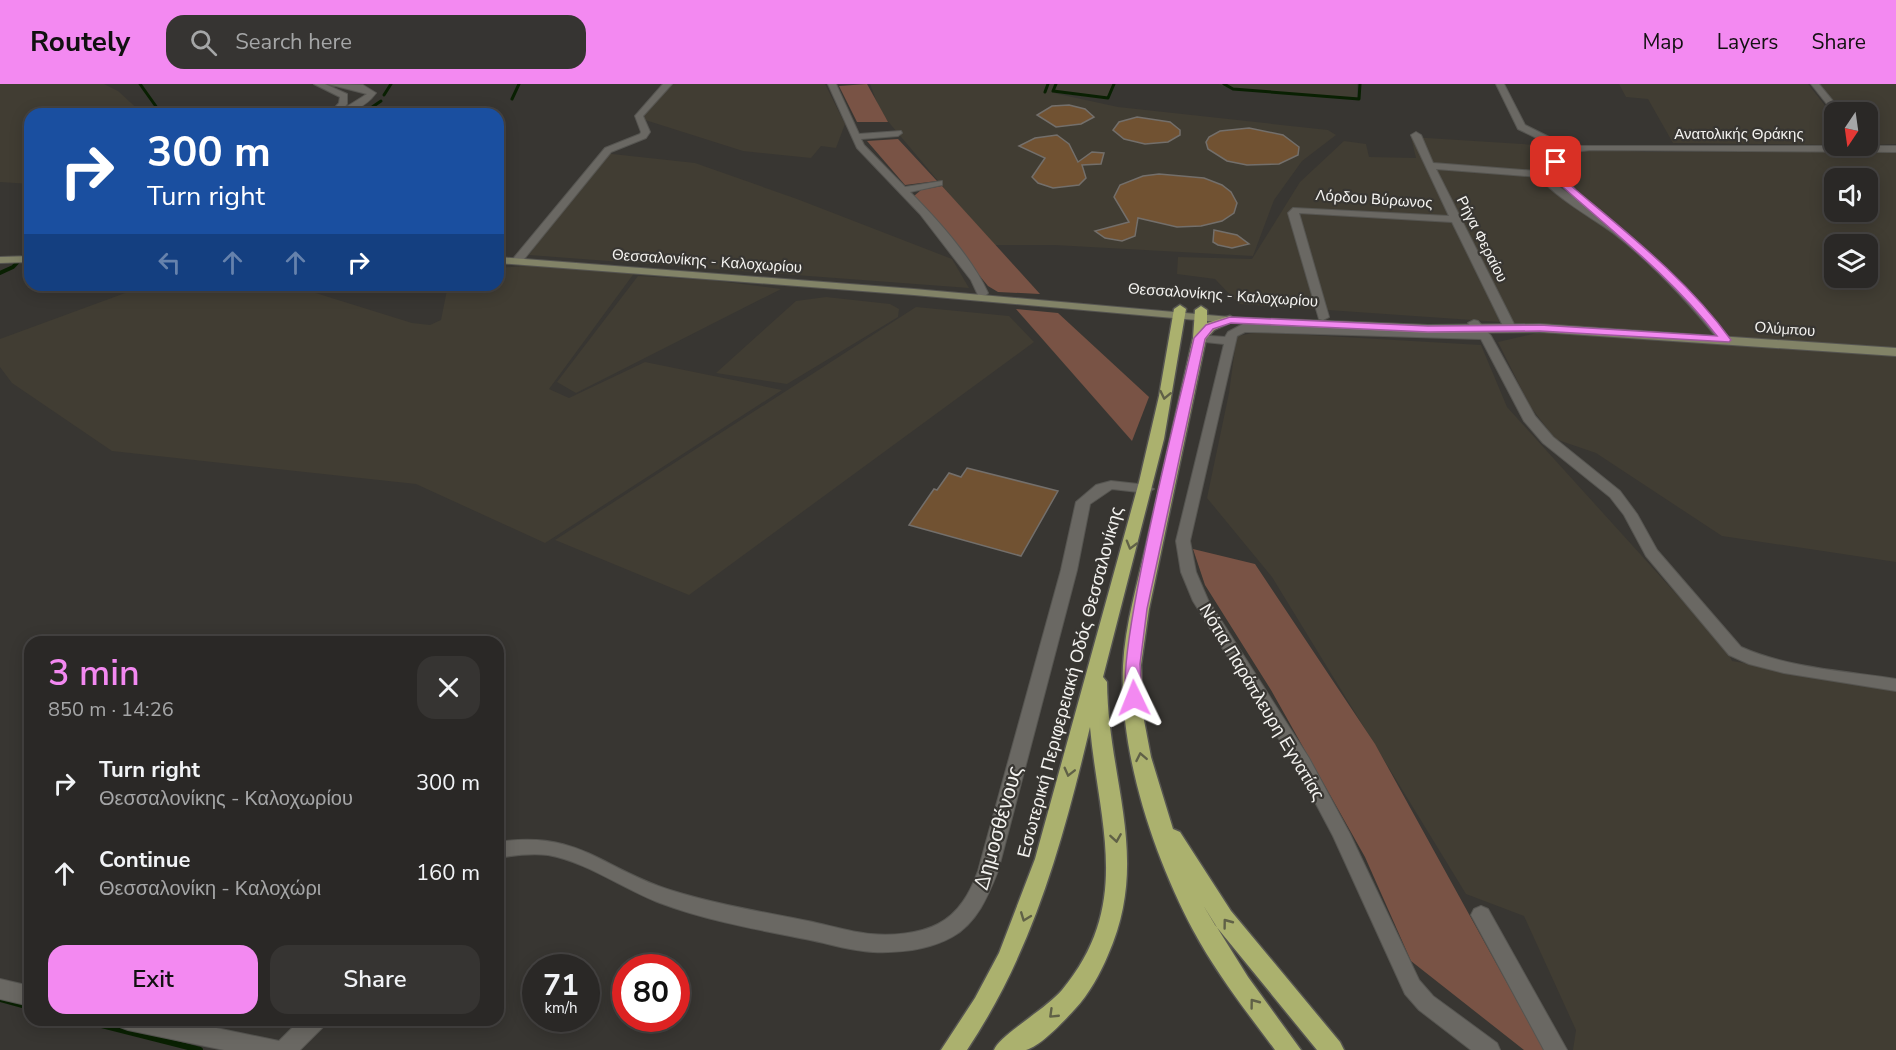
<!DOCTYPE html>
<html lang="en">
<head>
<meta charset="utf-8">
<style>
	body { margin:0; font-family:"Nunito Sans",sans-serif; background:#363432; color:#f1f3f6; height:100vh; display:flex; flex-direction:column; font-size:22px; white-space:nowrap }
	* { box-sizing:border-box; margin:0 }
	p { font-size:20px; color:#a5a6a7 }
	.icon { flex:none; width:33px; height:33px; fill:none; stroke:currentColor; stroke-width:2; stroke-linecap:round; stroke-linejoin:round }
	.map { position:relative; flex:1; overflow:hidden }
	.details { position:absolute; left:24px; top:552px; width:480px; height:390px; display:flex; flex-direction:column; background:#2a2826; border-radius:18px; box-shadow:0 3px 15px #0003,0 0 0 2px #464443 }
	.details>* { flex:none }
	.top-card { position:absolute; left:24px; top:24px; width:480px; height:183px; border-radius:18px; box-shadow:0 3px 15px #0003,0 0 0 2px #464443; background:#1a4fa0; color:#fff; overflow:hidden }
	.needle { width:39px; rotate:193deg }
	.fabs { position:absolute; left:1824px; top:18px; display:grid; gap:12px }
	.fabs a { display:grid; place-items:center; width:54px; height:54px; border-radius:12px; background:#2a2826; box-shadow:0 3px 15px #0003,0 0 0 2px #464443; font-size:30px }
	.speed { position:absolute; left:522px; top:870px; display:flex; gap:12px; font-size:30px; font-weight:700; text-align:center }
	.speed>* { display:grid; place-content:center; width:78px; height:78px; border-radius:50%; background:#2a2826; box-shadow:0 3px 15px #0003,0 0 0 2px #464443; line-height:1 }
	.speed small { font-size:15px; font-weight:400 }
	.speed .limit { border:9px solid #d22; background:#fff; color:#111 }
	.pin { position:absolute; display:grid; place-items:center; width:51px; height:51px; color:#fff; margin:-26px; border-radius:12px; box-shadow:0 3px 9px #0006 }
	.me { position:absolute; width:66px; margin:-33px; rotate:358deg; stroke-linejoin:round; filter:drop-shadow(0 0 4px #0008) }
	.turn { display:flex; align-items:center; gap:21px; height:126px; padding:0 24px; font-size:27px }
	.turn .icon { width:78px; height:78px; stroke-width:2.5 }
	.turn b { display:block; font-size:42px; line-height:51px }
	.lanes { display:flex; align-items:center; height:57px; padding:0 24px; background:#0003; justify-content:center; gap:30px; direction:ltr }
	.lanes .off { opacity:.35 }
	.round { display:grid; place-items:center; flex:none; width:63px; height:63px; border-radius:18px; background:#363432 }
	.headline { display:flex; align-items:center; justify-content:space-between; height:102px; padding:0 24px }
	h1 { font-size:36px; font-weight:600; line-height:45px; color:#f389f1 }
	.primary-button { display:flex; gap:12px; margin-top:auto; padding:12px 24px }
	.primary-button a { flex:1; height:69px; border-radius:18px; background:#f389f1; color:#111; font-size:24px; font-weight:600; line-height:69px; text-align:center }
	.primary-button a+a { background:#363432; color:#f1f3f6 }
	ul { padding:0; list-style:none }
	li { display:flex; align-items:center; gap:18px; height:90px; padding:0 24px }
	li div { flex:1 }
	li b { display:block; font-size:22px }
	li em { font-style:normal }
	header { display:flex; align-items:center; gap:36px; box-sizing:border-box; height:84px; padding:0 30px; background:#f389f1; color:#111 }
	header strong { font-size:28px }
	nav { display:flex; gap:33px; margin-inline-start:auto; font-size:21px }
	.search { width:420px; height:54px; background:#363432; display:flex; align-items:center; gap:15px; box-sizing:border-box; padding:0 21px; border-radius:18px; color:#a5a6a7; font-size:22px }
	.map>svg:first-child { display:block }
</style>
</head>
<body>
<header>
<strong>Routely</strong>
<div class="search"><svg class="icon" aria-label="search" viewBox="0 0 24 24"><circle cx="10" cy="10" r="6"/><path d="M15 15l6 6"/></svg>Search here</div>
<nav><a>Map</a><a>Layers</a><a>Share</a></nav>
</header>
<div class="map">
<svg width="1896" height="966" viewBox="0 0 1896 966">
	<rect width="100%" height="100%" fill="#383632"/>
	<!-- built -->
	<g fill="#413d33" fill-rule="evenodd">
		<polygon points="0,0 104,0 118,7 143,30 30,30 30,100 0,98"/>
		<polygon points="672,0 825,0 845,40 836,64 821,62 811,74 743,67 642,35 644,30"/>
		<polygon points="870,0 1113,0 1106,15 1049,8 1118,23 1328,46 1336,51 1302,77 1274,116 1253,172 1054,161 994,161 975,141 881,29"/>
		<polygon points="1218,0 1357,0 1357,15 1235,6"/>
		<polygon points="1619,0 1808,0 1834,33 1834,61 1673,59 1648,15 1626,13"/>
		<polygon points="1819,0 1896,0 1896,60 1871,61 1868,57 1868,28 1843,28"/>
		<path d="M1411 53 1645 68H1896V265L1239 220 1215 195 1177 190 1178 173 1252 175 1300 98 1344 57 1366 60 1369 73 1416 74ZM1834 94H1868V128H1834ZM1834 160H1868V194H1834Z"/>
		<polygon points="603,69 695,79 797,115 952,175 969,204 529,171"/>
		<polygon points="536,181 635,188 549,305 569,314 645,278 782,306 545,459 416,400 112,367 12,299 0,283 0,255 147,201 290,201 412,239 430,241 441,236 448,201 498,201 498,184"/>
		<polygon points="638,192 710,196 781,205 576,309 557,298"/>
		<polygon points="826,213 890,220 899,225 898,233 787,300 716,289 796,217"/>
		<polygon points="916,223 1009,232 1034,258 689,511 555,456"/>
		<polygon points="1257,248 1481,261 1507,323 1727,566 1732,577 1896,604 1896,966 1573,966 1576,946 1524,832 1466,810 1272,493 1207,414 1229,309 1236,257 1238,252"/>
		<polygon points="1541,248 1896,270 1896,478 1722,452 1596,369 1555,355 1530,322 1498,258"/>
	</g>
	<!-- green -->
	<g fill="#795345">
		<polygon points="867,0 888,38 857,38 839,2"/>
		<polygon points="898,55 937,97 905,101 867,57"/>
		<polygon points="942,102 1040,210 998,208 988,202 914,112 921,106"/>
		<polygon points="1016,225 1058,229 1149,313 1132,357"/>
		<polygon points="1193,465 1255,480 1375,660 1544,966 1524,966 1411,877 1365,773 1271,606 1205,501"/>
	</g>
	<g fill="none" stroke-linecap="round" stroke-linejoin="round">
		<!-- stream-far2 -->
		<g stroke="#092002" stroke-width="3">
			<polyline points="140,0 160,28 157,30"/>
			<polyline points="1056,0 1053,7 1108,14 1114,0"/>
			<polyline points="1224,0 1233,5 1359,15 1360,0"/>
			<polyline points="1045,8 1048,0"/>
			<polyline points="384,11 391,0"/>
			<polyline points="512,15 519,0"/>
			<polyline points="362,30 381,17"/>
		</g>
		<!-- stream-far1 -->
		<polyline stroke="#092002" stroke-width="4" points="0,189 13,183 30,165"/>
		<!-- stream -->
		<g stroke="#092002" stroke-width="6">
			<polyline points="0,915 30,923"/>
			<polyline points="82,936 200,966"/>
		</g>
	</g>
	<!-- building -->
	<g fill="#715232" stroke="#736f6b" stroke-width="1.5">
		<polygon points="1069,21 1085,25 1094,33 1081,40 1056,43 1037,31 1052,22"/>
		<polygon points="1137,33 1170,38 1180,46 1180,51 1168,58 1145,60 1124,55 1113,46 1119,38"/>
		<polygon points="1249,44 1283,51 1299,63 1298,71 1279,80 1247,81 1227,77 1208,65 1206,58 1209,53 1220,47"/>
		<polygon points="1057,51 1069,60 1078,78 1092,68 1104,69 1101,80 1082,81 1086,94 1079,101 1053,104 1038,99 1032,93 1045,74 1019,62 1035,54"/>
		<polygon points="1159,90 1204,94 1222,101 1231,108 1237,119 1234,129 1222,137 1201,142 1177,143 1138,134 1135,152 1122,157 1105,154 1095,147 1129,138 1114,113 1120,101 1143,92"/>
		<polygon points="1214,146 1237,151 1249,160 1232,164 1218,161 1213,158"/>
		<polygon points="967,384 1058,407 1021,472 909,441 934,405 937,406 949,389 961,393"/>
	</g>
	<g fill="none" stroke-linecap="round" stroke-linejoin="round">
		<!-- minor casing -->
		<g stroke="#565551" stroke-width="2">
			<g id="minor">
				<polygon points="663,0 672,0 643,32 650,48 646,54 611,68 520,180 512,180 512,176 605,64 640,50 641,48 635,32"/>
				<path d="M828 0H836L859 50 901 47 902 49 898 52 861 55 864 61 905 103 942 97V101L910 108C937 135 972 174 988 209L986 211H978L971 196 920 130 857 64Z"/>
				<path d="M1496 0H1504L1525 41 1555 56 1579 62H1896V68L1590 66 1574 68V72L1558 83 1575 105 1570 108 1567 107 1548 83 1553 76 1560 72 1548 77 1547 90 1555 100 1616 141 1661 181 1703 223 1731 256 1729 259H1721C1689 219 1653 180 1613 149 1588 131 1559 116 1539 93L1436 85 1515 242 1513 244 1509 245 1503 242 1452 138 1299 129 1329 233 1323 236 1319 235 1288 129 1293 124 1449 132 1411 51 1416 48 1421 51 1433 79 1537 87 1540 74 1566 64 1549 60 1518 45Z"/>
				<polygon points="1811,0 1819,0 1842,28 1834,29"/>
				<path d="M1474 236 1478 237 1491 252 1535 332 1553 353 1620 407 1637 430 1657 466 1741 563C1788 584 1845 587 1896 595V607L1784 589 1749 580 1729 571 1646 472 1624 431 1610 413 1543 359 1524 337 1481 255 1252 248H1245L1237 252 1190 457 1196 488 1208 516 1309 674 1350 750 1419 896 1433 912 1497 959 1500 966H1471L1419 926 1405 910 1333 752 1297 684 1193 517 1181 488 1176 457 1224 260 1196 257V251L1225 253 1228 248 1243 240 1475 248 1468 239Z"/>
				<path d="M1111 397 1147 401 1154 405 1147 409 1112 405 1090 420 1077 486 998 787C988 812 977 839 952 853 929 866 899 869 873 868 852 867 830 860 810 856 760 846 708 837 660 819 623 805 587 778 548 771 531 769 515 771 498 774V758C579 746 601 784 670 806 715 820 762 828 808 837 828 841 850 848 871 850 891 852 919 850 938 840 959 829 970 809 978 787L1061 486 1076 418 1096 401Z"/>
				<polygon points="1481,822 1488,825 1567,966 1544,966 1471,831 1474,825"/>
				<polygon points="0,895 30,902 30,922 0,915"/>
				<polygon points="117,936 178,936 279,957 300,936 326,936 323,943 300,966 224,966 128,946 120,943"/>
			</g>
		</g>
		<!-- tertiary casing -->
		<g stroke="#565551" stroke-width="2">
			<path id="tertiary" d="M314 0H325L347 10V20L343 25 367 10 328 0 363 1 376 9C364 25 348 30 329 30L339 19 340 13Z"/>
		</g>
		<!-- secondary casing -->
		<g stroke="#565551" stroke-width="2">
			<g id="secondary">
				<polygon points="30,172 30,178 0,179 0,173"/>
				<polygon points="498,173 914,205 1230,233 1428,241 1540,240 1896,264 1896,272 1540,248 1428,249 1230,239 914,211 498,179"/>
			</g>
		</g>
		<!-- trunk casing -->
		<g stroke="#565551" stroke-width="3">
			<g id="trunk">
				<path d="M1180 221 1186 225 1164 355 1103 593 1107 598C1108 697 1151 774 1108 871 1100 890 1089 910 1075 925 1064 937 1041 962 1026 966 1017 966 1003 966 994 966 1000 951 1046 925 1062 906 1133 820 1099 741 1090 643 1063 757 1033 867 967 966H941L975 914 999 869 1035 775 1139 398 1159 312 1174 225Z"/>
				<path d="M1201 222 1207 226V239L1230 232 1236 236 1214 246 1206 255 1149 525 1141 581 1143 631 1151 673 1173 745 1180 748 1231 827 1340 958 1344 966H1317L1215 841 1203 821 1248 893 1301 966H1275C1246 927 1216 889 1193 846 1153 770 1119 668 1123 582 1125 540 1138 498 1147 457 1162 389 1178 322 1193 254L1195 226Z"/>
			</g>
		</g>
		<!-- minor -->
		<use href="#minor" fill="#6a6863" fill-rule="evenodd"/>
		<!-- tertiary -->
		<use href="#tertiary" fill="#6a6863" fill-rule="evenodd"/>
		<!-- secondary -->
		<use href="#secondary" fill="#828367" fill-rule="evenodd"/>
		<!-- trunk -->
		<use href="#trunk" fill="#abb16e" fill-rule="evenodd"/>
	</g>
	<!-- one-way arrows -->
	<defs><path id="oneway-chevron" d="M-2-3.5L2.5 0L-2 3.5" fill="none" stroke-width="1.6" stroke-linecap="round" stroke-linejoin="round" transform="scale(1.5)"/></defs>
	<g stroke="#606147">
		<use href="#oneway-chevron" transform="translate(1165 311) rotate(102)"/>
		<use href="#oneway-chevron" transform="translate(1131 461) rotate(106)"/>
		<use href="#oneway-chevron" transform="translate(1141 673) rotate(-101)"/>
		<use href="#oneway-chevron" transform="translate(1069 688) rotate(104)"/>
		<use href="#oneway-chevron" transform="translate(1116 754) rotate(81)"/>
		<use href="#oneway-chevron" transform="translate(1025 833) rotate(111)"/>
		<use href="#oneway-chevron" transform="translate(1227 839) rotate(-127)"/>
		<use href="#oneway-chevron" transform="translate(1254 919) rotate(-127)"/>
		<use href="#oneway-chevron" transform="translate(1053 930) rotate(136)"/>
	</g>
	<!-- route -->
	<path fill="#f389f1" stroke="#9e599d" stroke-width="1.5" d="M1556 76 1560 78 1559 88 1570 101C1627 149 1687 195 1731 256L1729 258 1540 247 1428 248 1231 239 1213 245 1205 255 1147 525 1140 580 1142 614 1139 618H1128C1110 585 1182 308 1194 254L1206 241 1230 233 1428 242 1540 241 1717 252C1673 195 1617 151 1564 104L1551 88V78Z"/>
	<g text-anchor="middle" stroke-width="4.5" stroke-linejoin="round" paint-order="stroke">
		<!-- far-street labels -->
		<g font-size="15" fill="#f3f2ef" stroke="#383632">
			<text x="1739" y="55">Ανατολικής Θράκης</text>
			<text transform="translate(1374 115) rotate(4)" y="5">Λόρδου Βύρωνος</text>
			<text transform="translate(1482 155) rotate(63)" y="5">Ρήγα Φεραίου</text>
			<text transform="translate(707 177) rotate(4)" y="5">Θεσσαλονίκης - Καλοχωρίου</text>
			<text transform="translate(1223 211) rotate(4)" y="5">Θεσσαλονίκης - Καλοχωρίου</text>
			<text transform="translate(1785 245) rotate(4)" y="5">Ολύμπου</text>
		</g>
		<!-- street labels -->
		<g font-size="18" fill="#f3f2ef" stroke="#383632">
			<text transform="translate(1070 598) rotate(-75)" y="6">Εσωτερική Περιφερειακή Οδός Θεσσαλονίκης</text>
			<text transform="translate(1262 618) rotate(59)" y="6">Νότια Παράπλευρη Εγνατίας</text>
		</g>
		<!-- near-street labels -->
		<g font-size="21" fill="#f3f2ef" stroke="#383632">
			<text transform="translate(998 744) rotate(-74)" y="7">Δημοσθένους</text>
		</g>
	</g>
</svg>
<div class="fabs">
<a><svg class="needle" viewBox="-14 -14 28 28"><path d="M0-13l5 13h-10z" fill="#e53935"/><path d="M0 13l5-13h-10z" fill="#a5a6a7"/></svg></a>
<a><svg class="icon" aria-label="sound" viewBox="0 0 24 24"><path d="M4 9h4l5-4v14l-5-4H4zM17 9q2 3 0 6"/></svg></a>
<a><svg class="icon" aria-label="layers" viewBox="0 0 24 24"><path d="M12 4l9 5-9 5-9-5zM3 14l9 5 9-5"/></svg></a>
</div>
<div class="speed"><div>71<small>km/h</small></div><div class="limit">80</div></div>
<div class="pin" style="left:1556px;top:78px;background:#d93025"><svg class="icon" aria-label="arrive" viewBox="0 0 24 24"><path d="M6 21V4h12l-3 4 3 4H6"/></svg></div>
<svg class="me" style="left:1134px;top:614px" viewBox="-20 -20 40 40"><path d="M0-17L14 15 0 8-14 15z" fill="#f389f1" stroke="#fff" stroke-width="4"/></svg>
<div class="top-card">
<div class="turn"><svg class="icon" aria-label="right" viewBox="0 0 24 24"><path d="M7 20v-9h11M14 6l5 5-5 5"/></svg><div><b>300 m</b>Turn right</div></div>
<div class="lanes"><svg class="icon off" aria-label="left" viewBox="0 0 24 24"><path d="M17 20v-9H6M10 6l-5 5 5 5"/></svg><svg class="icon off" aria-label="ahead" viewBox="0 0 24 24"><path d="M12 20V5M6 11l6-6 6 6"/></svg><svg class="icon off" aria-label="ahead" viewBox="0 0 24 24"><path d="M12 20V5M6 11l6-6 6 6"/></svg><svg class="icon" aria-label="right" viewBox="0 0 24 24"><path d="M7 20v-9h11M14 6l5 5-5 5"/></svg></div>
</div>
<section class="details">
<div class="headline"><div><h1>3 min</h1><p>850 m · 14:26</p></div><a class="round"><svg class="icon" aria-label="close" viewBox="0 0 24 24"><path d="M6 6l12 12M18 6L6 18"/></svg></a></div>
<ul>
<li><svg class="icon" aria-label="right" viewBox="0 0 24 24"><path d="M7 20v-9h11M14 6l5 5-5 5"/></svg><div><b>Turn right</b><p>Θεσσαλονίκης - Καλοχωρίου</p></div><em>300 m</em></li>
<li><svg class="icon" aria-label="ahead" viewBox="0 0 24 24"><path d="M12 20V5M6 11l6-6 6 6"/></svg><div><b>Continue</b><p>Θεσσαλονίκη - Καλοχώρι</p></div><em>160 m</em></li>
</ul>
<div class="primary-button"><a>Exit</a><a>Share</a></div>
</section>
</div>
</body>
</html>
